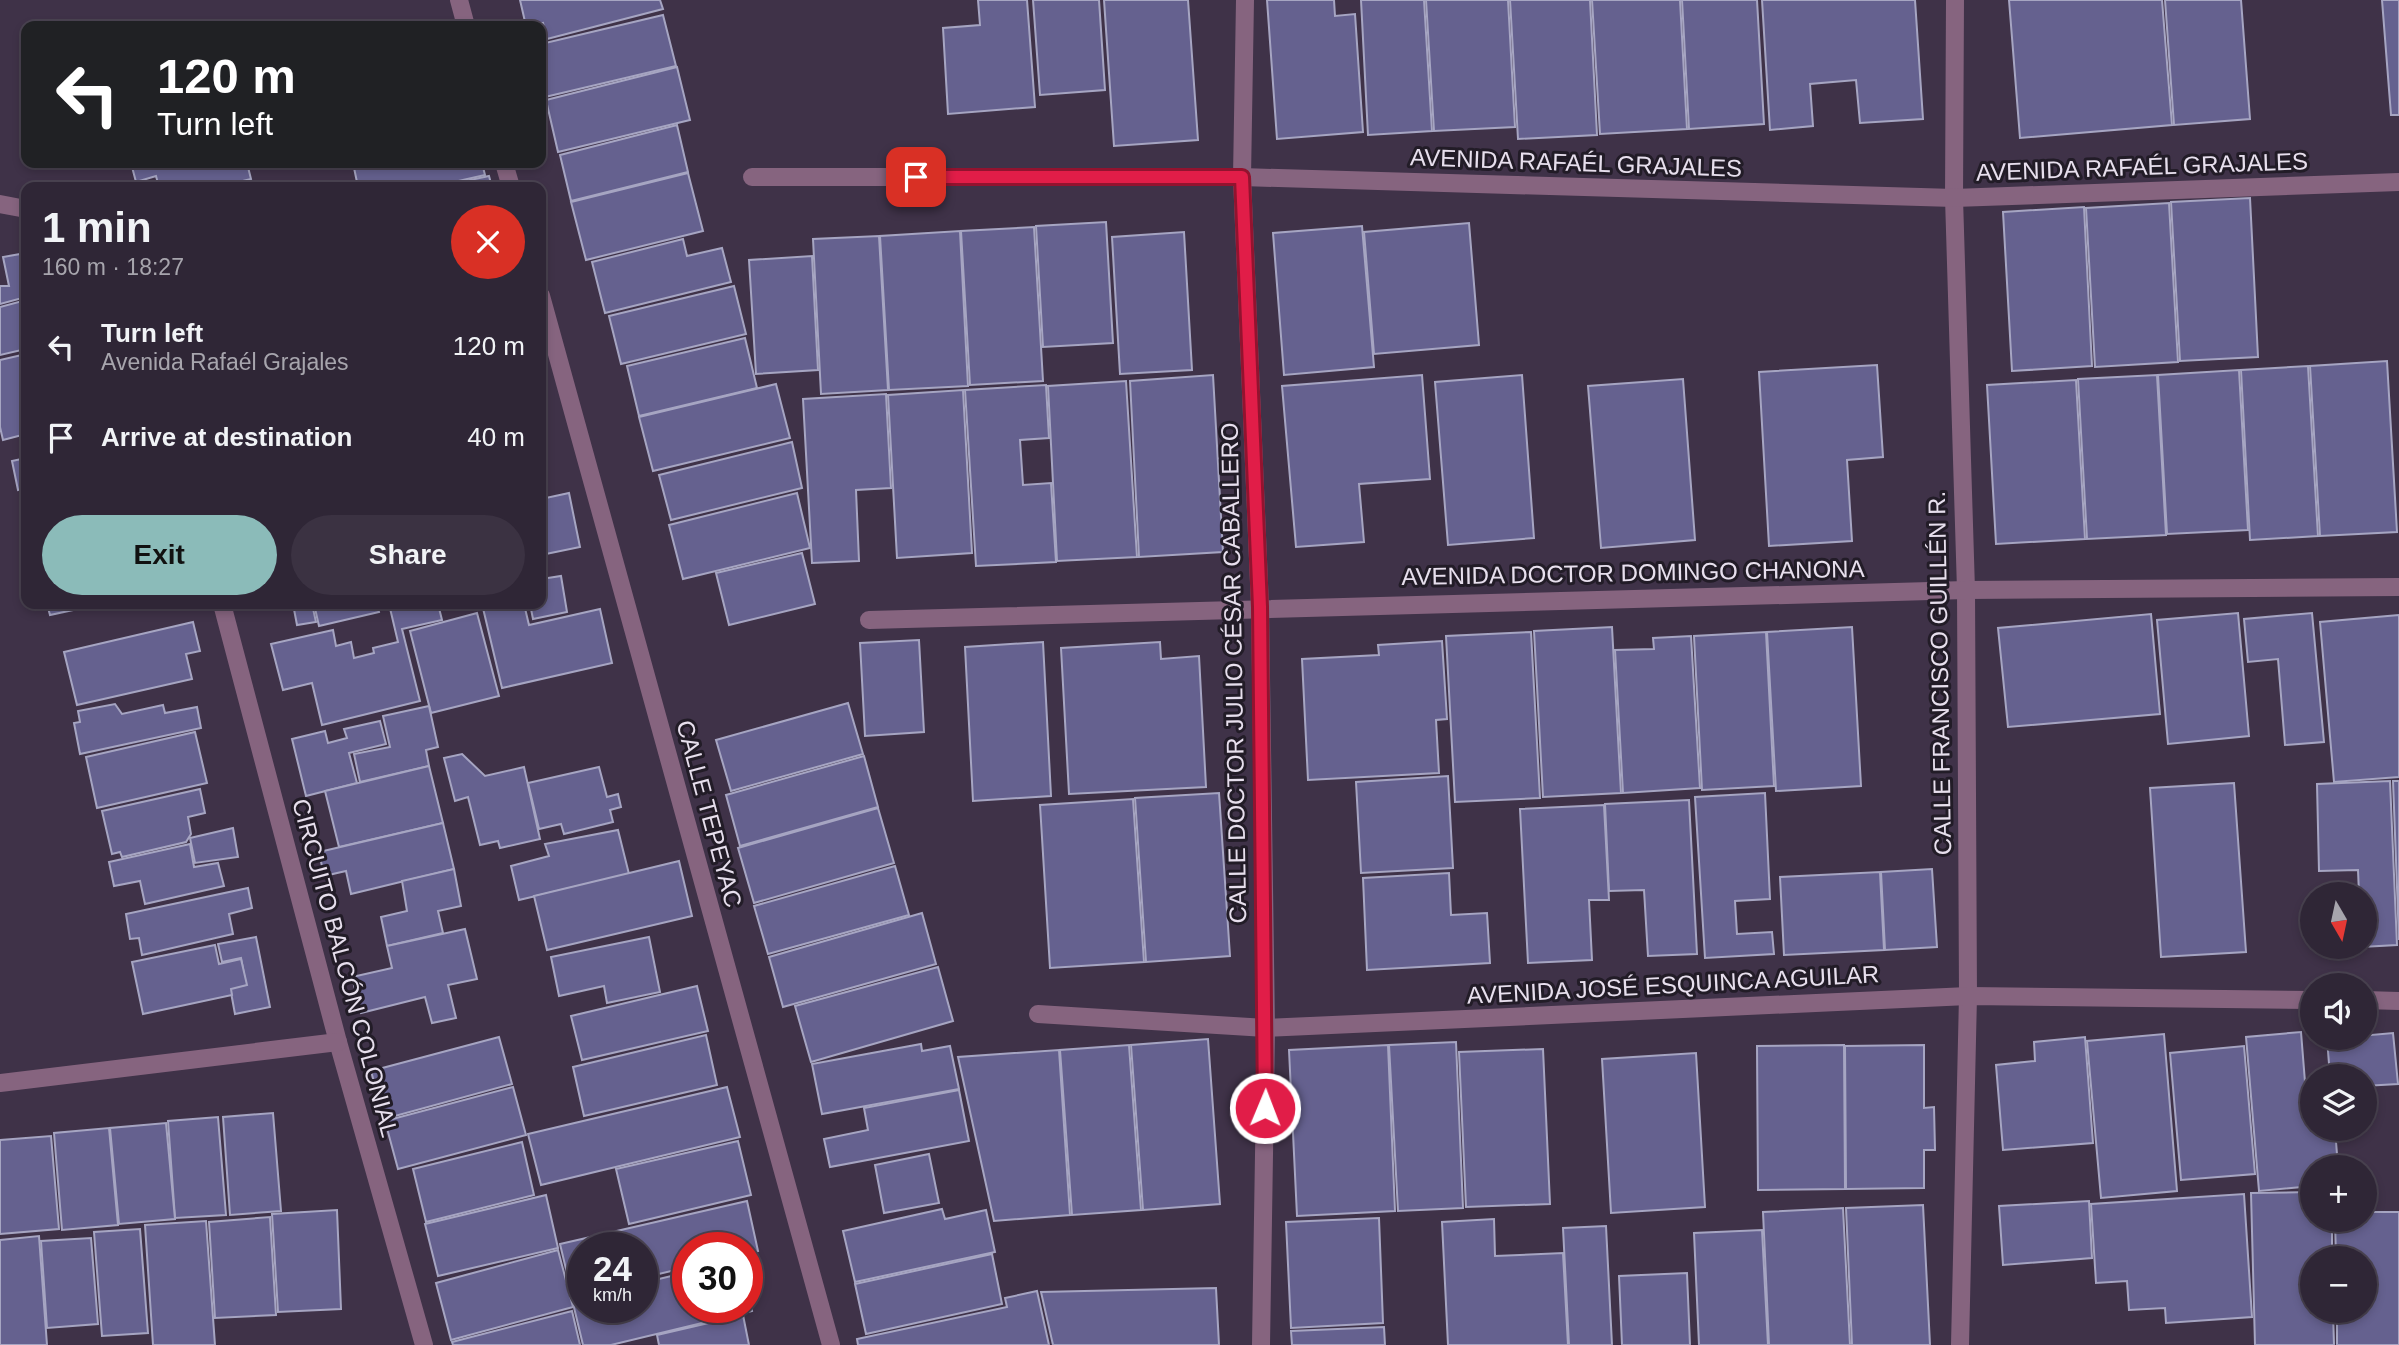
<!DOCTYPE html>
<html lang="en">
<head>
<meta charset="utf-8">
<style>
	body { margin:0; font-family:Helvetica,sans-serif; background:#3b3242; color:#f1f3f6; height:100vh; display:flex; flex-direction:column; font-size:26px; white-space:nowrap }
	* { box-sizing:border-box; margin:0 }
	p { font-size:23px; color:#a7a5ad }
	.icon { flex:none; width:38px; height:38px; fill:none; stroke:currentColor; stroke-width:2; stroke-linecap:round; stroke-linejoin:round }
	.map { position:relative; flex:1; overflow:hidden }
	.sheet { position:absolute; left:21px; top:182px; width:525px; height:427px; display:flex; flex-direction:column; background:#2f2636; border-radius:14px; box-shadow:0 4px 10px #0003,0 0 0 2px #4a4351 }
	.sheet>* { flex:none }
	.top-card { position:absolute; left:21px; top:21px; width:525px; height:147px; border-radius:14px; box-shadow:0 4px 10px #0003,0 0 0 2px #4a4351; background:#202124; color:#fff; overflow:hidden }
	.needle { width:46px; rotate:171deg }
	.controls { position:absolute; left:2300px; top:882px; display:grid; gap:14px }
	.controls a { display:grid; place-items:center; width:77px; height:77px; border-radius:50%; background:#2f2636; box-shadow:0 4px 10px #0003,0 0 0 2px #4a4351; font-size:35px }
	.speed { position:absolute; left:567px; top:1232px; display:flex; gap:14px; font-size:35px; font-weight:700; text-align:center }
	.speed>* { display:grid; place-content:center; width:91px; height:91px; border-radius:50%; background:#2f2636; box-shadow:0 4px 10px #0003,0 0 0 2px #4a4351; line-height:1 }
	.speed small { font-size:18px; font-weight:400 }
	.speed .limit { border:10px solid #d22; background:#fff; color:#111 }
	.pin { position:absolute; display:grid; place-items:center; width:60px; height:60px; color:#fff; margin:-30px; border-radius:14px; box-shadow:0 4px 10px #0006 }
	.me { position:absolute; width:77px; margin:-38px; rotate:1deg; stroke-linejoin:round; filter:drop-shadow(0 0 5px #0008) }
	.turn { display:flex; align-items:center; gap:24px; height:147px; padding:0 21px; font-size:32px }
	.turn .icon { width:91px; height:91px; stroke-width:2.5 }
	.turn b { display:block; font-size:49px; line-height:60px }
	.round { display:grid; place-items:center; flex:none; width:74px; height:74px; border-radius:37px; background:#3b3242 }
	.head { display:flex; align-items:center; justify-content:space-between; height:119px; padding:0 21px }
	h1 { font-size:42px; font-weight:700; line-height:52px }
	.action { display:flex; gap:14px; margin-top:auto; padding:14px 21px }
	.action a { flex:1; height:80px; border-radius:42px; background:#8bbbb9; color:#111; font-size:28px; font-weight:700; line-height:80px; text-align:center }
	.action a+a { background:#3b3242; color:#f1f3f6 }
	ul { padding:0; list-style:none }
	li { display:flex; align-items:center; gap:21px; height:91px; padding:0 21px }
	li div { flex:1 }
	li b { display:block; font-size:26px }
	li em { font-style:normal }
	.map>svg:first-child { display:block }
</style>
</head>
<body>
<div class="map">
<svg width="2399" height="1345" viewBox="0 0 2399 1345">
	<rect width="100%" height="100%" fill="#3f3248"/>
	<!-- building -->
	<g fill="#65618f" stroke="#a6a5c2" stroke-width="2">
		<polygon points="520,0 660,0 663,9 547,39 543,23 526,26"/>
		<polygon points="978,0 1027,0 1035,107 948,114 943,28 980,25"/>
		<polygon points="1033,0 1099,0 1105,90 1040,95"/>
		<polygon points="1104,0 1188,0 1198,140 1114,146"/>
		<polygon points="1267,0 1334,0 1335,16 1355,14 1363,132 1277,139"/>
		<polygon points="1361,0 1424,0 1432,131 1368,135"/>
		<polygon points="1426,0 1508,0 1515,127 1434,131"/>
		<polygon points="1510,0 1590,0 1597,135 1518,139"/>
		<polygon points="1592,0 1680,0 1687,129 1600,134"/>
		<polygon points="1682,0 1757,0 1764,124 1689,129"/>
		<polygon points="1762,0 1915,0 1923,119 1860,123 1856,80 1810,84 1813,126 1770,130"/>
		<polygon points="2009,0 2162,0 2172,125 2020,138"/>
		<polygon points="2165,0 2241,0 2250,119 2174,125"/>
		<polygon points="2382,0 2399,0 2399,115 2391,115"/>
		<polygon points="663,15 676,66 545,97 541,79 541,44"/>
		<polygon points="677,67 690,120 558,152 546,100"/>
		<polygon points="677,125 688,172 571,201 560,155"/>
		<polygon points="131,163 247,163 251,179 218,187 159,187 156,176 136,182"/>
		<polygon points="353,163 482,163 485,175 432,187 358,187"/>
		<polygon points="688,173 703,231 586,260 571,202"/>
		<polygon points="489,176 492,187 452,187 451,184"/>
		<polygon points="2250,198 2258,357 2180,361 2171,202"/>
		<polygon points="2169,203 2178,362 2095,367 2086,208"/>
		<polygon points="2084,207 2092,366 2012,371 2003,212"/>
		<polygon points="1106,222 1113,343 1043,347 1036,226"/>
		<polygon points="1469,223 1479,345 1374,354 1364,232"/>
		<polygon points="1362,226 1374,367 1284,375 1273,233"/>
		<polygon points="1034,227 1043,381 970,385 961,231"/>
		<polygon points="960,231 968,386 889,390 880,236"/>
		<polygon points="1184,232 1192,370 1120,374 1112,237"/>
		<polygon points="879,236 888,390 821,394 813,239"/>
		<polygon points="683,239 687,256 722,248 731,282 605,313 592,262"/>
		<polygon points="26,253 26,297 0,304 0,286 9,286 3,257"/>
		<polygon points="812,256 818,370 756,374 749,260"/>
		<polygon points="734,286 746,334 621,364 609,316"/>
		<polygon points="26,300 26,349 0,355 0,307"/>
		<polygon points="745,338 757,388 639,416 627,366"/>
		<polygon points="26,354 26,434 3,440 0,427 0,360"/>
		<polygon points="2387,361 2397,532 2320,536 2310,366"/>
		<polygon points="1877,365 1883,457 1847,460 1852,541 1769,546 1759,372"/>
		<polygon points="2308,366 2318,536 2250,540 2241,370"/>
		<polygon points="2239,370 2248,530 2167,534 2158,375"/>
		<polygon points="1213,375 1223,552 1139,557 1130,381"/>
		<polygon points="1422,375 1430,479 1359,484 1364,542 1296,547 1282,386"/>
		<polygon points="1522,375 1534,538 1448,545 1435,382"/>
		<polygon points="2157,375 2166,535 2087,539 2078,379"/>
		<polygon points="1683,379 1695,540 1601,548 1588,386"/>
		<polygon points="2076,380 2085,539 1996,544 1987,385"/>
		<polygon points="1126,381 1137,557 1057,561 1048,386"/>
		<polygon points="776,384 790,438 653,471 639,417"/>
		<polygon points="1046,385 1049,438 1020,440 1023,485 1051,483 1056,562 976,566 965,390"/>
		<polygon points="963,390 972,553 897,558 888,395"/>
		<polygon points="886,394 891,488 856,490 859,561 812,563 803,399"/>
		<polygon points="792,442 802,488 671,520 659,475"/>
		<polygon points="26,458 26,488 18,490 12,461"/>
		<polygon points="569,493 580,547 541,555 541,499"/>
		<polygon points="797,493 810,548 683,579 669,525"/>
		<polygon points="802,553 815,604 729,625 716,573"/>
		<polygon points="561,576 567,612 533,619 530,604 541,604 541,579"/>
		<polygon points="47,604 101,604 50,615"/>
		<polygon points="293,604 312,604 316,622 297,625"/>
		<polygon points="314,604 377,604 379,612 319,626"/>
		<polygon points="389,604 438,604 442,620 402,629 420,701 322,725 312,683 283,690 271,644 333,630 336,646 351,642 354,658 374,653 373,648 398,642"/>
		<polygon points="482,604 524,604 529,625 600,609 612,663 502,688"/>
		<polygon points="477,613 499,696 431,713 410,631"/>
		<polygon points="2238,613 2249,736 2168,744 2157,620"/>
		<polygon points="2312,613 2324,742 2285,745 2278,659 2248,662 2244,619"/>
		<polygon points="2151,614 2160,714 2008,727 1998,628"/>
		<polygon points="2399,615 2399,777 2334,782 2320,622"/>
		<polygon points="193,622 200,651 186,654 192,679 77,705 64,652"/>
		<polygon points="1612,627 1621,793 1543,797 1534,631"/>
		<polygon points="1852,627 1861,786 1776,791 1767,632"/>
		<polygon points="1531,632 1540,798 1455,802 1446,636"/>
		<polygon points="1766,632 1774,786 1702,790 1694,636"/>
		<polygon points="1691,636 1700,788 1623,793 1615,650 1654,649 1653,638"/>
		<polygon points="919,640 924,732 865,736 860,643"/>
		<polygon points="1442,641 1447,719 1436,720 1439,773 1308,780 1302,659 1379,655 1378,645"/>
		<polygon points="1043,642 1051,796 973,801 965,647"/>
		<polygon points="1160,642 1161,659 1199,656 1206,787 1069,794 1061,648"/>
		<polygon points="848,703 863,754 731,791 716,740"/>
		<polygon points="115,704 122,714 163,705 165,713 197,707 201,728 80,754 74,723 80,722 78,711"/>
		<polygon points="429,706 438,747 426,750 429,766 360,782 354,754 390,747 383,716"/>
		<polygon points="380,721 386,744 349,753 357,783 306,796 292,739 325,731 328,743 347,738 344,729"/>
		<polygon points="195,732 207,783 97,808 86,757"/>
		<polygon points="462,754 485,776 524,767 540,839 500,848 498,841 480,845 468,797 455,801 444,758"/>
		<polygon points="864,756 878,807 740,846 726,795"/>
		<polygon points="429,766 443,823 339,847 325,791"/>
		<polygon points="599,767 607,797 618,794 621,807 610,810 613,822 564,834 561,824 539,829 528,783"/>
		<polygon points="1448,776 1453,868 1361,873 1356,782"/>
		<polygon points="2390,781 2397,945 2361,947 2364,947 2364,894 2359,894 2358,870 2319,871 2317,784"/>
		<polygon points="2393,781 2399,781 2399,940"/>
		<polygon points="2234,783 2246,952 2161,957 2150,788"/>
		<polygon points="200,789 205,813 188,817 191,834 186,842 122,857 120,852 112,854 102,811"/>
		<polygon points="1219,793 1230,956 1146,962 1135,798"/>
		<polygon points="1765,793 1770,899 1735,901 1737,934 1772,932 1774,954 1705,958 1695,797"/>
		<polygon points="1133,799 1144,962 1050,968 1040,805"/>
		<polygon points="1689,800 1697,954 1648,956 1644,890 1609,891 1605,804"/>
		<polygon points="1604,805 1609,900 1589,900 1592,960 1528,963 1520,809"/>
		<polygon points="878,808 894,863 754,903 738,848"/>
		<polygon points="443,823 454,869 351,894 346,871 324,876 319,852"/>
		<polygon points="233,828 238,857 195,863 190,838"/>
		<polygon points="618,830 629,874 519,900 511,866 549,856 545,844"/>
		<polygon points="190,844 194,867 218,863 224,886 145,904 140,881 114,886 109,862"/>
		<polygon points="679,861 692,916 547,950 534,896"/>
		<polygon points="895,866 909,915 768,954 754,906"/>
		<polygon points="454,869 461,906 438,911 443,933 387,946 381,917 407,911 402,881"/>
		<polygon points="1932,869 1937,947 1885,950 1881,872"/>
		<polygon points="1880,872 1884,950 1784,955 1780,877"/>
		<polygon points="1449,873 1451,915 1487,913 1490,963 1367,970 1363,878"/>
		<polygon points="248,888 252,908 229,914 233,934 142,955 139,938 130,939 126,914"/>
		<polygon points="922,913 936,964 783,1007 769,957"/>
		<polygon points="465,929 477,979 448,985 456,1018 432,1023 425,997 361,1013 352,977 392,968 387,946"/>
		<polygon points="256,937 270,1007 235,1014 230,987 246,985 241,958 222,962 218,944"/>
		<polygon points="649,937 660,992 607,1003 604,986 559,996 551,957"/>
		<polygon points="215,945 219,964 241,959 247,985 231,989 232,995 143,1014 132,962"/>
		<polygon points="938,967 953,1021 811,1062 795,1006"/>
		<polygon points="697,986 708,1031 582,1060 571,1016"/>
		<polygon points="2301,1032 2307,1107 2312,1107 2312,1129 2335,1129 2338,1167 2312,1167 2312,1186 2259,1191 2246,1037"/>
		<polygon points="2393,1033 2398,1084 2364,1086 2364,1076 2330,1076 2327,1039"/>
		<polygon points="2164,1034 2177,1191 2101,1198 2087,1041"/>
		<polygon points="706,1035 717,1085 584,1116 573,1067"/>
		<polygon points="499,1037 512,1084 384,1119 371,1071"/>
		<polygon points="2085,1037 2093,1143 2003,1150 1996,1065 2035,1061 2034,1042"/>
		<polygon points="1208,1039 1220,1204 1143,1210 1131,1045"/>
		<polygon points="1456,1042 1463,1208 1398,1211 1389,1045"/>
		<polygon points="921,1044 922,1051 950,1046 959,1089 822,1114 812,1064"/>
		<polygon points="1129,1045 1141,1210 1072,1215 1060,1050"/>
		<polygon points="1388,1045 1395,1211 1297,1216 1289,1050"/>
		<polygon points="1844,1045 1845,1189 1758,1190 1757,1046"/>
		<polygon points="1924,1045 1924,1108 1934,1107 1935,1150 1924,1150 1924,1188 1846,1189 1845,1046"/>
		<polygon points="2244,1046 2255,1174 2181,1180 2170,1053"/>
		<polygon points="1543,1049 1550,1204 1466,1207 1459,1052"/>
		<polygon points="1059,1050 1070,1215 994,1221 958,1057"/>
		<polygon points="1696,1053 1705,1207 1611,1213 1602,1059"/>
		<polygon points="513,1087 526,1135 398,1169 385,1121"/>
		<polygon points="727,1087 740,1137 541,1185 528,1134"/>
		<polygon points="959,1090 969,1141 830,1167 824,1139 868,1130 864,1108"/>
		<polygon points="273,1113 281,1211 230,1215 223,1117"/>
		<polygon points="218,1117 226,1215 175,1218 168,1121"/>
		<polygon points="166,1123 175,1219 119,1224 110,1128"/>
		<polygon points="109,1128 118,1225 62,1230 54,1133"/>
		<polygon points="51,1136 59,1229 0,1234 0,1140"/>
		<polygon points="738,1141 751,1195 629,1224 616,1169"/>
		<polygon points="522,1142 534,1195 426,1222 413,1169"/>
		<polygon points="929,1154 939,1203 884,1213 875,1165"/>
		<polygon points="2312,1192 2312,1220 2332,1220 2332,1258 2312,1258 2312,1311 2333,1311 2334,1345 2255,1345 2251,1193"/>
		<polygon points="2244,1194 2252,1317 2166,1323 2165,1308 2129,1310 2127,1281 2096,1283 2091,1204"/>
		<polygon points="546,1195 558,1248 438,1276 425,1224"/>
		<polygon points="747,1201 758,1251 747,1254 747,1248 688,1248 688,1267 642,1278 642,1248 583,1248 583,1292 572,1294 560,1244"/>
		<polygon points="2089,1201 2092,1258 2003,1265 1999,1206"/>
		<polygon points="1923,1205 1930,1345 1852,1345 1846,1208"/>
		<polygon points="1843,1208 1850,1345 1769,1345 1763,1212"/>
		<polygon points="942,1209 945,1219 986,1210 995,1252 855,1282 843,1231"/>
		<polygon points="337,1210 341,1309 278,1312 272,1214"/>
		<polygon points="2364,1212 2399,1212 2399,1345 2337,1345 2337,1311 2364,1311 2364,1258 2336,1258 2335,1220 2364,1220"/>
		<polygon points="270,1217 276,1315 215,1318 209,1222"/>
		<polygon points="1379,1218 1383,1323 1291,1328 1286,1222"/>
		<polygon points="1494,1219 1495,1256 1563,1253 1568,1345 1448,1345 1442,1222"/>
		<polygon points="206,1221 215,1345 153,1345 145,1225"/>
		<polygon points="1606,1226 1612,1345 1569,1345 1563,1228"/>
		<polygon points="140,1229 148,1333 102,1336 94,1232"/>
		<polygon points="1762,1230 1768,1345 1699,1345 1694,1233"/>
		<polygon points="39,1236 47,1345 0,1345 0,1240"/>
		<polygon points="91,1238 98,1324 47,1328 41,1241"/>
		<polygon points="558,1250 573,1307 451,1340 436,1283"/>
		<polygon points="992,1254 1002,1304 866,1334 855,1284"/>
		<polygon points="688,1272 688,1307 747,1307 747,1291 752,1311 611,1345 583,1345 572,1299 583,1297 583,1307 642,1307 642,1283"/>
		<polygon points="1687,1273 1690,1345 1622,1345 1619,1276"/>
		<polygon points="1216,1288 1219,1345 1053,1345 1041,1292"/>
		<polygon points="1037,1291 1049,1345 858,1345 857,1339 1007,1307 1005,1298"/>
		<polygon points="572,1311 580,1345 453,1345 452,1342"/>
		<polygon points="743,1315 749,1345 659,1345 657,1335"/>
		<polygon points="1384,1327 1385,1345 1292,1345 1291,1331"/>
	</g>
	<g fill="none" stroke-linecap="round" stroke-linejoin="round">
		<!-- minor -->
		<g stroke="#86647f" stroke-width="18">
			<polyline points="459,0 466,26"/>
			<polyline points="1245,0 1242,177 1260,607 1266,1028 1261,1345"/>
			<polyline points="1955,0 1954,198 1966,590 1968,996 1960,1345"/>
			<polyline points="504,163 511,187"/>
			<polyline points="752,177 1242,177 1954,198 2399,182"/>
			<polyline points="0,204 26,209"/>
			<polyline points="541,296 831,1345"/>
			<polyline points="222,604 338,1042 424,1345"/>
			<polyline points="869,620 1966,590 2399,587"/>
			<polyline points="2364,1000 2399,1001"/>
			<polyline points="1038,1014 1266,1028 1968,996 2312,1000"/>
			<polyline points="0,1083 338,1042"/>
		</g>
	</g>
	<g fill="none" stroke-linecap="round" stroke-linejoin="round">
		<!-- route casing -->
		<g stroke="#92132f" stroke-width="18">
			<polyline id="route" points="916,177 1242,177 1260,607 1265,1108"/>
		</g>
		<!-- route -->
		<use href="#route" stroke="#e11d48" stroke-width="12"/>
	</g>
	<g text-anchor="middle" stroke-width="6" stroke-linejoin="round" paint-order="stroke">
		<!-- street labels -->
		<g font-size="24" fill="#e7dfed" stroke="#221c27">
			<text transform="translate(1576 163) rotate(2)" y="8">AVENIDA RAFAÉL GRAJALES</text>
			<text transform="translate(2142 167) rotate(-2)" y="8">AVENIDA RAFAÉL GRAJALES</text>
			<text transform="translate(1633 573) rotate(-1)" y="8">AVENIDA DOCTOR DOMINGO CHANONA</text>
			<text transform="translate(1234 673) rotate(-91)" y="8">CALLE DOCTOR JULIO CÉSAR CABALLERO</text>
			<text transform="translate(1940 673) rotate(-91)" y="8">CALLE FRANCISCO GUILLÉN R.</text>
			<text transform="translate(709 814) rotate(75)" y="8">CALLE TEPEYAC</text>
			<text transform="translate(345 968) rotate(75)" y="8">CIRCUITO BALCÓN COLONIAL</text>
			<text transform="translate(1673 985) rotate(-3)" y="8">AVENIDA JOSÉ ESQUINCA AGUILAR</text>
		</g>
	</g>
</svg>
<div class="controls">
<a><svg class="needle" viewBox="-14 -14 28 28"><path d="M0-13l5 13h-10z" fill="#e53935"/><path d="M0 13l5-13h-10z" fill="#a7a5ad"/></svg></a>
<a><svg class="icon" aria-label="sound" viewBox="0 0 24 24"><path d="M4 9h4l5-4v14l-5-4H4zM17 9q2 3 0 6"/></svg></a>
<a><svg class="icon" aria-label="layers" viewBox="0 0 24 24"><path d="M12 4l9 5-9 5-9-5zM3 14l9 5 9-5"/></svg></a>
<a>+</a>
<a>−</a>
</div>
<div class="speed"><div>24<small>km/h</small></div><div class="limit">30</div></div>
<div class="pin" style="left:916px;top:177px;background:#d93025"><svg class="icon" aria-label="arrive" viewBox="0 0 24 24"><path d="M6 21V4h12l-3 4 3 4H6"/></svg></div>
<svg class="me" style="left:1265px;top:1108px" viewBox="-20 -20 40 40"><circle r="17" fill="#e11d48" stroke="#fff" stroke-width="3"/><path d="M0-11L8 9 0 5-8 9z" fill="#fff"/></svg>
<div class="top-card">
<div class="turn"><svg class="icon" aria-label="left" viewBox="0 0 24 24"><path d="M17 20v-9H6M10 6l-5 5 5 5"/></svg><div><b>120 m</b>Turn left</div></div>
</div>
<section class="sheet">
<div class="head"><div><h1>1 min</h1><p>160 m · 18:27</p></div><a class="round" style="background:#d93025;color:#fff"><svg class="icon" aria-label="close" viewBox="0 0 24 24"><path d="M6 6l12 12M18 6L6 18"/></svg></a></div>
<ul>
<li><svg class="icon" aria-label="left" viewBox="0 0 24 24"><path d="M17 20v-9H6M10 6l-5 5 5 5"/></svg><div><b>Turn left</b><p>Avenida Rafaél Grajales</p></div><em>120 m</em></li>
<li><svg class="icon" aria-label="arrive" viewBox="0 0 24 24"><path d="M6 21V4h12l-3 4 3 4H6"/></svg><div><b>Arrive at destination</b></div><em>40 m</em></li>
</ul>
<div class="action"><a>Exit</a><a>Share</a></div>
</section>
</div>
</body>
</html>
